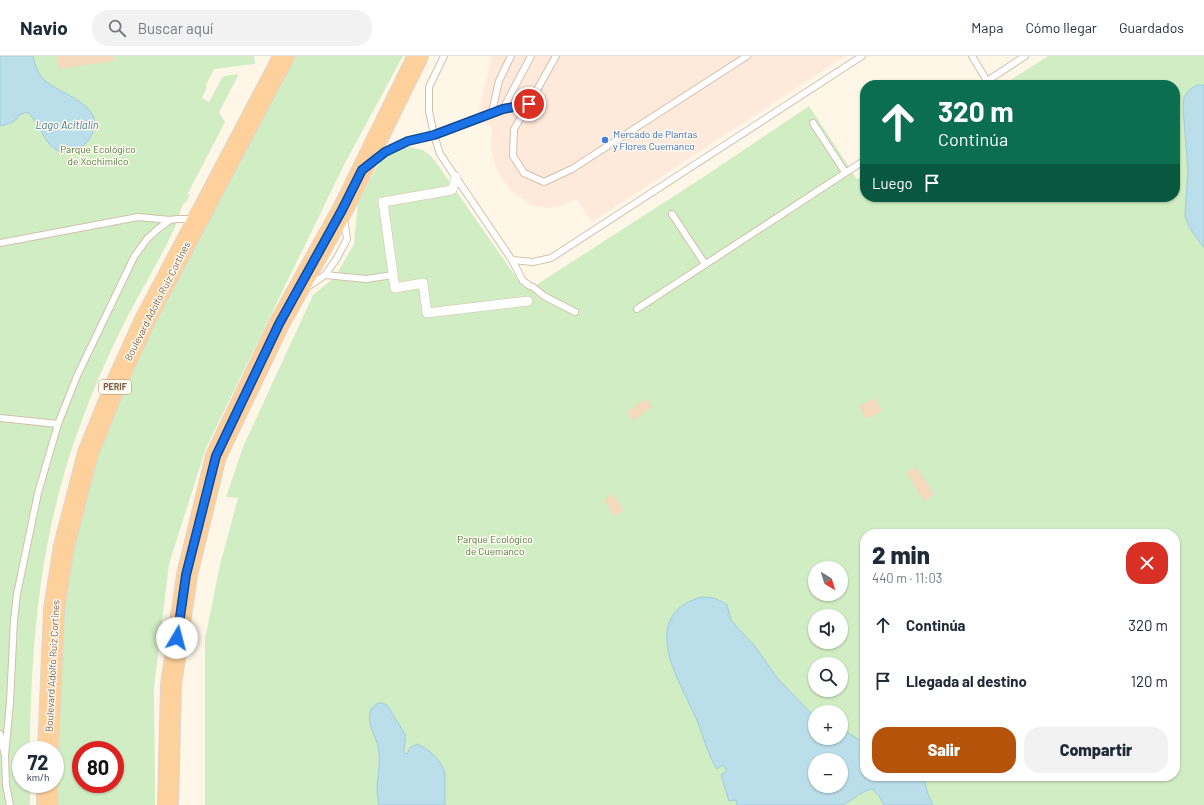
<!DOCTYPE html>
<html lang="es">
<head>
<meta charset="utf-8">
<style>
	body { margin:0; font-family:Barlow,sans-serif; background:#f2f2f3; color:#1f2937; height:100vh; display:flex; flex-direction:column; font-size:15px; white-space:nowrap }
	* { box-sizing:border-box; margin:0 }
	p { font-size:13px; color:#747a83 }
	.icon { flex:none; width:22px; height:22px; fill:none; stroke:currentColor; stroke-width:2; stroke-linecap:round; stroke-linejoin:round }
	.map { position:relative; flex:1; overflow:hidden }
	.sheet { position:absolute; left:860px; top:473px; width:320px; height:252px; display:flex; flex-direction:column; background:#fff; border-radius:16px; box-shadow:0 1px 3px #0004 }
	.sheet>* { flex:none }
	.top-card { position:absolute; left:860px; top:24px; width:320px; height:122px; border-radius:16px; box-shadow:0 1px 3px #0004; background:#0b6e4f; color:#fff; overflow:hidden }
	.needle { width:26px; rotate:142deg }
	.fabs { position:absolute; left:808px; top:505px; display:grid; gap:8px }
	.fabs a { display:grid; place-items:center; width:40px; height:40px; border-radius:50%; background:#fff; box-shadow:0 1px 3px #0004; font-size:20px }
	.speed { position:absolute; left:12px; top:685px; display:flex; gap:8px; font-size:20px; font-weight:700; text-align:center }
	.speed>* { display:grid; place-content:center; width:52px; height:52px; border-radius:50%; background:#fff; box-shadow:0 1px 3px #0004; line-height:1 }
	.speed small { font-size:10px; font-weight:400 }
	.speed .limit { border:6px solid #d22; background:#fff; color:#111 }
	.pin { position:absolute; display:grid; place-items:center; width:34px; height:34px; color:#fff; margin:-17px; border:2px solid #fff; border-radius:50%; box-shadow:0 1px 4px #0007 }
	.me { position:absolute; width:44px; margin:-22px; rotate:8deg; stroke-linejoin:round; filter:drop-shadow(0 0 3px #0008) }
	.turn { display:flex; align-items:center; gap:14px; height:84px; padding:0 12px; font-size:18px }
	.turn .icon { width:52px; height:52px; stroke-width:2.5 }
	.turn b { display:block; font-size:28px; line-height:34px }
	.then { display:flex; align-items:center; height:38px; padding:0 12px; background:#0003; gap:8px; font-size:15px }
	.round { display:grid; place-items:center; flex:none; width:42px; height:42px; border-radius:16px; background:#f2f2f3 }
	.headline { display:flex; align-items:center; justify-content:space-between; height:68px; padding:0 12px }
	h1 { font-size:24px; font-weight:800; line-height:30px }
	.action { display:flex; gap:8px; margin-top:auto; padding:8px 12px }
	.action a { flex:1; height:46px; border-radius:16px; background:#b45309; color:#fff; font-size:16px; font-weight:800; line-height:46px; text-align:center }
	.action a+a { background:#f2f2f3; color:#1f2937 }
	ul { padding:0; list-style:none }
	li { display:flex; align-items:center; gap:12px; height:56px; padding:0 12px }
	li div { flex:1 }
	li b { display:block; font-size:15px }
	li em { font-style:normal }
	header { display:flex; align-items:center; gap:24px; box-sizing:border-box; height:56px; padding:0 20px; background:#fff; border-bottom:1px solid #e0e1e3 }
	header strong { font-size:19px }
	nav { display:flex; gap:22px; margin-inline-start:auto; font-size:14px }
	.search { width:280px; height:36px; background:#f2f2f3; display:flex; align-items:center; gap:10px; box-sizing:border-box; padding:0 14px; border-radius:16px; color:#747a83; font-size:15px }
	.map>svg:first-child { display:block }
</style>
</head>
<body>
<header>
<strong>Navio</strong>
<div class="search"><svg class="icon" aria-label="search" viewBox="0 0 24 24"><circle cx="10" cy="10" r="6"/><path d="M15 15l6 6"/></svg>Buscar aquí</div>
<nav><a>Mapa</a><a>Cómo llegar</a><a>Guardados</a></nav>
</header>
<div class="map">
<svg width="1204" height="749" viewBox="0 0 1204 749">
	<rect width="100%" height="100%" fill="#fef7e8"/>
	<!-- commercial -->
	<polygon fill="#ffe9db" points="492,0 845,0 592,166 577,143 560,150 548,152 531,149 516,139 504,126 494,106 491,93 492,74 479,54"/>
	<!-- green -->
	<g fill="#d1edc4" fill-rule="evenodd">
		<path d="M0 0H254L255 8 214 13 206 29 207 31 202 42 209 46 222 22 224 20 238 18V20L219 56 225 66 187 139 190 138 187 145 183 148C179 156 178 165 174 173 161 202 144 229 130 256 111 292 95 329 81 367 41 473 31 582 30 694H21V728H30V749H0Z"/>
		<path d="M289 0H403L345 107 206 392 169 508 154 631 155 749H56L59 545 94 393 153 262ZM81 694H115V728H81Z"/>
		<path d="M1048 0H1204V749H205V583L220 509 238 442 226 441 243 391 313 239 335 221 354 188 358 145 381 104 389 98 398 93 409 91 423 94 432 101 440 112 521 228 533 231 705 120 809 50 857 123 865 119V141H1175V29H1003ZM865 478H1175V720H865ZM815 512H841V538H815ZM815 560H841V586H815ZM815 608H841V634H815ZM815 656H841V682H815ZM815 704H841V730H815Z"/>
	</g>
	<!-- water -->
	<g fill="#badeea" stroke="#9fcddc" fill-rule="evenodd">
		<path d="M0 0H33C35 7 36 14 41 20 54 38 100 44 94 73 92 82 85 89 77 93 47 107 44 70 27 56L19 59 18 62 11 67 0 70Z"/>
		<polygon points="1198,29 1204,29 1204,192 1189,171 1185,160 1188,113 1183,53 1184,41 1190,33"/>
		<path d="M701 541 714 542 723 546 727 549 731 564 736 570 754 589 778 623 815 661V682H841V672L865 688V720H923L928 738 933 749H884L879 740 872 733 865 735 843 749H737L736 744 729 745 721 719 727 715 723 709 717 713C707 698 703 678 696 662 679 624 637 560 701 541ZM815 704H841V730H815Z"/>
		<path d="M378 647H382L387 649 405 678C407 685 402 690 405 698H407L410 692 417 688C428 692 443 706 445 717V749H379C374 731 381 713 379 696 378 682 367 671 370 656 371 652 374 650 378 647Z"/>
	</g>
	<!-- building -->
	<g fill="#f5d9bd">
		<polygon points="57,0 113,0 114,5 59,13"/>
		<polygon points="874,342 882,355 866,363 859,350"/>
		<polygon points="646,343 652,351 633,365 627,356"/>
		<polygon points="916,411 934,439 924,445 907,417"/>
		<polygon points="613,438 624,454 614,460 604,444"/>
	</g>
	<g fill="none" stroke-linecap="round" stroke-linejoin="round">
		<!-- service casing -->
		<g stroke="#d2c0ac" stroke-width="8">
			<g id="service">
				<polyline points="444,0 429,31 429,55 434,79 440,98 512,204 523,225 530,230 533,231 544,240 575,256"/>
				<polyline points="556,0 529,48 514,73 513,100 524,117 544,126 572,113 747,0"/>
				<polyline points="972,0 987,25"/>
				<polyline points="981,29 1025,0"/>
				<polyline points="503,53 531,0"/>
				<polyline points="492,56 499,25 511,0"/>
				<polyline points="813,67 845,116"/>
				<polyline points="374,104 385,96 408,85 434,79 503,53 529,48"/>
				<polyline points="672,158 705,208"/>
				<polyline points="0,187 138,161 170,164 177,163 194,163"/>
				<polyline points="512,204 533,206 551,202 862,0"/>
				<polyline points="325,219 366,223 393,219"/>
				<polyline points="306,232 325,219 337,202 347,183 344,161"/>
				<polyline points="637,253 865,104"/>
				<polyline points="0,362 58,368"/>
				<polyline points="0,678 5,700 6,729 10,749"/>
				<polyline points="5,700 10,646 14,564 17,538 38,437 58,368 77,320 134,201 147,183 158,173 170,164"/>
			</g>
		</g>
		<!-- pedestrian casing -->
		<g stroke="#d2c0ac" stroke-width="10">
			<polyline id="pedestrian" points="456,121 452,134 383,146 395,232 423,227 427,257 528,245"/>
		</g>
		<!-- trunk casing -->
		<g stroke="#ddd5d0" stroke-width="22">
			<g id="trunk">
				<polyline points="48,694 54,553 64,490 88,397 115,330 145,264 284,0"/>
				<polyline points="47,749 47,728"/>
				<polyline points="168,749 171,629 187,519 216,400 279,268 343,153 418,0"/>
			</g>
		</g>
		<!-- service -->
		<use href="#service" stroke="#fff" stroke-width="6"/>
		<!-- pedestrian -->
		<use href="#pedestrian" stroke="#fff" stroke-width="9"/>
		<!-- trunk -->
		<use href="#trunk" stroke="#fed09c" stroke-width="20"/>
	</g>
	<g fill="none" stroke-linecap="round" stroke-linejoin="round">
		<!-- route casing -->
		<g stroke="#114b97" stroke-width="10">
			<polyline id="route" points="177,582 186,519 216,400 279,268 342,154 362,114 385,96 408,85 434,79 503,53 529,48"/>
		</g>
		<!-- route -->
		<use href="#route" stroke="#1a73e8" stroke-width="7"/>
	</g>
	<!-- markers -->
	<circle fill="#3f7fe0" stroke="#fffaf0" stroke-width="1.5" cx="605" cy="84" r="4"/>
	<g text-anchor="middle" stroke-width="3" stroke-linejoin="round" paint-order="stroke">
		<!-- shield labels -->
		<rect fill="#fffaf0" stroke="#a38e7b" stroke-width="1" x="99" y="324" width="32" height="14" rx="3"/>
		<g font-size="9" font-weight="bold" fill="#7b5f49">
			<text x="115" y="334">PERIF</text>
		</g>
		<!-- shop labels -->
		<g font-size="10" fill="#366cbe" stroke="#fffaf0" text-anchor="start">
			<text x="613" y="82">Mercado de Plantas<tspan x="613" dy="12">y Flores Cuemanco</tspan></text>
		</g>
		<!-- park labels -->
		<g font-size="10" fill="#497b3d" stroke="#fffaf0">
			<text x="98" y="97">Parque Ecológico<tspan x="98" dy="12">de Xochimilco</tspan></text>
			<text x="495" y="487">Parque Ecológico<tspan x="495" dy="12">de Cuemanco</tspan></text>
		</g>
		<!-- street labels -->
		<g font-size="10" fill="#7b5f49" stroke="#fffaf0">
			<text transform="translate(157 245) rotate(-63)" y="4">Boulevard Adolfo Ruiz Cortines</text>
			<text transform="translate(52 610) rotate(-87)" y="4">Boulevard Adolfo Ruiz Cortines</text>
		</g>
		<!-- water labels -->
		<g font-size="11" font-style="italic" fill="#417a90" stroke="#fffaf0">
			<text x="67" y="73">Lago Acitlalin</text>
		</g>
	</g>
</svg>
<div class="fabs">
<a><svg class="needle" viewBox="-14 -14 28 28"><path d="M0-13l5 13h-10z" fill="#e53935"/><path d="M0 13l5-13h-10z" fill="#747a83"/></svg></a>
<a><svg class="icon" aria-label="sound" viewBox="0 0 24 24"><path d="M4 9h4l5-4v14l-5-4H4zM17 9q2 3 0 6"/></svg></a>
<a><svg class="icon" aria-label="search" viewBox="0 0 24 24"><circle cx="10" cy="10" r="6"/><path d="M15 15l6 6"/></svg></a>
<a>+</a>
<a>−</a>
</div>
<div class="speed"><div>72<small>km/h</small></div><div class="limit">80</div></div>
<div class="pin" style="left:529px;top:48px;background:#d93025"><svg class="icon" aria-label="arrive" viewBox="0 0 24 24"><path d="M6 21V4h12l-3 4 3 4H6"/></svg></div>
<svg class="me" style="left:177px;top:582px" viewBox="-20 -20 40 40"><circle r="19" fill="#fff"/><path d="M0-13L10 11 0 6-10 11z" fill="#1a73e8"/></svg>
<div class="top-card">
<div class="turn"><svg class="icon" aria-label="ahead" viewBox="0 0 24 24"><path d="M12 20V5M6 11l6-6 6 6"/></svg><div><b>320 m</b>Continúa</div></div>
<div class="then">Luego<svg class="icon" aria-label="arrive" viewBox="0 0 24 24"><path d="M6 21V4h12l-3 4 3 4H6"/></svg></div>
</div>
<section class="sheet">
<div class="headline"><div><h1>2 min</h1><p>440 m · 11:03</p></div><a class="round" style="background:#d93025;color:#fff"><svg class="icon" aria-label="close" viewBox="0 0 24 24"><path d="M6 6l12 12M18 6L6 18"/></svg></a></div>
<ul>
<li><svg class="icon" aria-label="ahead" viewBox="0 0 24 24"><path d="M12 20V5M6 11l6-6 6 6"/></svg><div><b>Continúa</b></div><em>320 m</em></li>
<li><svg class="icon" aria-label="arrive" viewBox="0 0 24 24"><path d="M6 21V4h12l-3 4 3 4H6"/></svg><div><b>Llegada al destino</b></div><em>120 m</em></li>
</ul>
<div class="action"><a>Salir</a><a>Compartir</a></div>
</section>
</div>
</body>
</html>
